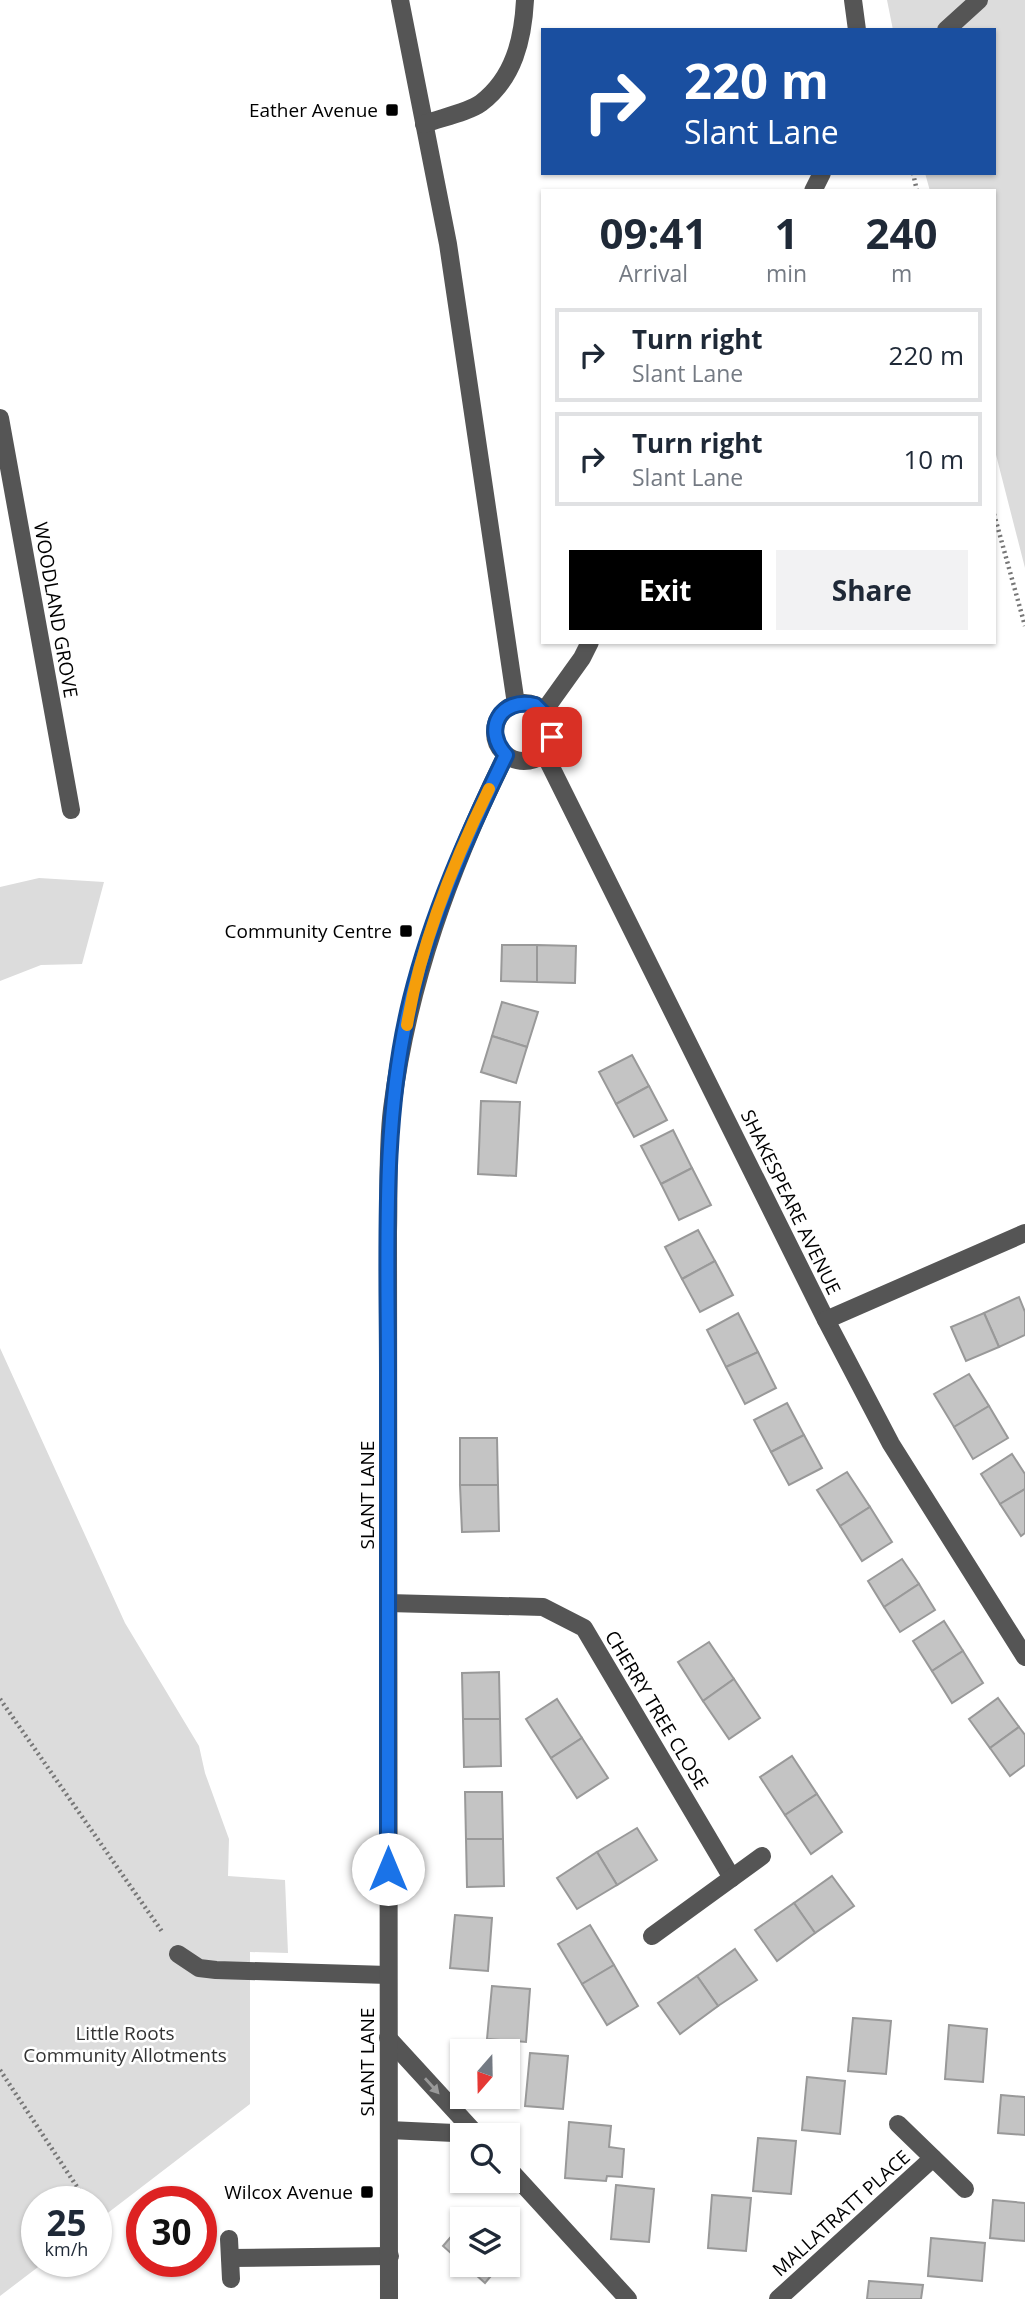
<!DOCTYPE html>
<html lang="en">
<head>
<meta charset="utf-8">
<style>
	body { margin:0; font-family:"Open Sans",sans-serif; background:#f2f2f3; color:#1f2937; height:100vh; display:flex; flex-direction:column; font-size:26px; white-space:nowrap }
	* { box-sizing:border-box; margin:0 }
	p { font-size:23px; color:#747a83 }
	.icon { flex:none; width:38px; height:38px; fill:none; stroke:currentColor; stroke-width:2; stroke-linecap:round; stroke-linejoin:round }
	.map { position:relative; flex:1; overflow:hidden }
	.side { position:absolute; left:541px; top:189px; width:455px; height:455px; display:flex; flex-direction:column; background:#fff; border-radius:0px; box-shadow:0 2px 5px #0004 }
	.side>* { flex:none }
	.guide { position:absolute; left:541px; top:28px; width:455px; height:147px; border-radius:0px; box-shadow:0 2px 5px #0004; background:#1a4fa0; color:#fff; overflow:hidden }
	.needle { width:46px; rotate:200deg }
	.controls { position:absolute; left:450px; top:2039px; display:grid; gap:14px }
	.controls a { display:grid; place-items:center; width:70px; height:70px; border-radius:0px; background:#fff; box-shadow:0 2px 5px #0004; font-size:35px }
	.speed { position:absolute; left:21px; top:2186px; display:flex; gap:14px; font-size:35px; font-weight:700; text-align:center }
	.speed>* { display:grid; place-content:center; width:91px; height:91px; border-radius:50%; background:#fff; box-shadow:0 2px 5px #0004; line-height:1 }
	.speed small { font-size:18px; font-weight:400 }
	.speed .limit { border:10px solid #d22; background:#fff; color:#111 }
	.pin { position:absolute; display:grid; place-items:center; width:60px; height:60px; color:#fff; margin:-30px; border-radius:14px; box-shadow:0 4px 10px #0006 }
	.me { position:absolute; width:77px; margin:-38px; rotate:0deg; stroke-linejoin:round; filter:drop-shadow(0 0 5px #0008) }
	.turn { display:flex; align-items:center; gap:24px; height:147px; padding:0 28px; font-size:32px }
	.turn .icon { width:91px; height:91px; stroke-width:2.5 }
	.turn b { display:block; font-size:49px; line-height:60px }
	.eta { display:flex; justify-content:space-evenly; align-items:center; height:119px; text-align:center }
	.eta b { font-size:42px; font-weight:700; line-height:49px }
	.primary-button { display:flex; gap:14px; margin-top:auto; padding:14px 28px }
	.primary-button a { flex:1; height:80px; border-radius:0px; background:#000; color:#fff; font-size:28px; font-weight:700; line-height:80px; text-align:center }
	.primary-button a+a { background:#f2f2f3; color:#1f2937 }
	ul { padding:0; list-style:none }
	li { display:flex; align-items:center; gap:21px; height:94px; margin:0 14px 10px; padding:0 14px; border:4px solid #e0e1e3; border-radius:0px }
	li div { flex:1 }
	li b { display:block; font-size:26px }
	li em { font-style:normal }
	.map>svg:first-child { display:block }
</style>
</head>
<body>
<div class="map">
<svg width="1025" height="2299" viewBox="0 0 1025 2299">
	<rect width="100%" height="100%" fill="#fff"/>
	<!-- green -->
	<g fill="#dcdcdc">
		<polygon points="887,0 1025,0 1025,568 994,447 994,191 930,191 925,173 994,173 994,30 893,30"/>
		<polygon points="39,878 104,882 82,964 41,965 0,981 0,887"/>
		<polygon points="0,1348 125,1623 199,1746 205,1773 229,1839 228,1876 285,1880 288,1953 250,1952 250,2104 96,2222 96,2202 37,2202 37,2261 46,2261 0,2296"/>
	</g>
	<!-- building -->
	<g fill="#c4c4c4" stroke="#999" stroke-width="2">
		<polygon points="502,945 537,945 537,982 501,981"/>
		<polygon points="537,945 576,946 575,983 537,982"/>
		<polygon points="502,1002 538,1012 527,1047 492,1036"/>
		<polygon points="492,1036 527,1047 516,1083 481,1072"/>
		<polygon points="632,1055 649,1086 616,1104 599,1072"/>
		<polygon points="649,1086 667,1120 634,1137 616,1104"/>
		<polygon points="481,1101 520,1102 516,1176 478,1174"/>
		<polygon points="673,1130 692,1168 661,1184 641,1146"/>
		<polygon points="692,1168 711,1205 679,1220 661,1184"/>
		<polygon points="698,1230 715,1261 682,1279 665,1247"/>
		<polygon points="715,1261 733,1295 700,1312 682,1279"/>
		<polygon points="1019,1297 1025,1312 1025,1335 999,1347 984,1313"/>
		<polygon points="738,1313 758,1352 726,1367 707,1330"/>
		<polygon points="984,1313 999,1347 966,1361 951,1327"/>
		<polygon points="758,1352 776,1388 745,1404 726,1367"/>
		<polygon points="969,1374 989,1406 954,1427 934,1394"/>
		<polygon points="787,1403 804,1435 771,1452 754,1420"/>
		<polygon points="989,1406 1008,1438 973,1459 954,1427"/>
		<polygon points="804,1435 822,1468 789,1485 771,1452"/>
		<polygon points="460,1438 497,1438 498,1485 460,1485"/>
		<polygon points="1012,1454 1025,1474 1025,1489 1000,1504 981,1474"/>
		<polygon points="847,1472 870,1507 840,1526 817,1490"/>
		<polygon points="460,1485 498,1485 499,1531 462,1532"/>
		<polygon points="1025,1489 1025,1533 1021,1536 1000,1504"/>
		<polygon points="870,1507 892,1542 862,1561 840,1526"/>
		<polygon points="902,1559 919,1584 884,1607 868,1581"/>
		<polygon points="919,1584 935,1610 900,1632 884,1607"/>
		<polygon points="944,1621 963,1651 932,1671 913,1641"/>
		<polygon points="709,1642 734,1679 703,1701 678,1662"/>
		<polygon points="963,1651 983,1683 952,1703 932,1671"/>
		<polygon points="499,1672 500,1719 463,1719 462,1673"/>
		<polygon points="734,1679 760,1718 729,1739 703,1701"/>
		<polygon points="998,1698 1019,1727 990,1748 969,1719"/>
		<polygon points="557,1699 582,1738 551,1758 526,1719"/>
		<polygon points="463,1719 500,1719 501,1766 464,1767"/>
		<polygon points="1019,1727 1025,1735 1025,1765 1010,1776 990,1748"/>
		<polygon points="582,1738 608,1778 577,1798 551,1758"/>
		<polygon points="792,1756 817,1794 785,1815 760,1777"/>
		<polygon points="465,1792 502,1792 503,1839 466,1839"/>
		<polygon points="817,1794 842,1832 811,1854 785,1815"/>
		<polygon points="637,1828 657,1860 617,1885 597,1852"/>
		<polygon points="466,1839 503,1839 504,1886 467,1887"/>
		<polygon points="597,1852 617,1885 577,1909 557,1878"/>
		<polygon points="832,1876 854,1906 815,1933 794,1903"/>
		<polygon points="794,1903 815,1933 777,1961 755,1930"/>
		<polygon points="455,1915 492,1918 488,1971 450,1968"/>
		<polygon points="590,1925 614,1965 582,1984 558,1944"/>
		<polygon points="735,1949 757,1980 718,2006 697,1976"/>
		<polygon points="614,1965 638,2006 607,2025 582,1984"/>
		<polygon points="697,1976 718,2006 680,2034 658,2003"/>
		<polygon points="492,1986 530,1989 526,2042 487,2039"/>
		<polygon points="853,2018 891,2021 886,2074 848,2071"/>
		<polygon points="949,2025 987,2029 983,2082 945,2079"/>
		<polygon points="530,2053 568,2056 563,2109 525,2106"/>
		<polygon points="807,2077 845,2081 840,2134 802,2130"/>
		<polygon points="1001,2095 1025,2097 1025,2135 998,2133"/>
		<polygon points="569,2122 611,2126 609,2147 624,2149 622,2177 607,2176 606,2181 565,2178"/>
		<polygon points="758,2138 796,2141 791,2194 753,2191"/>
		<polygon points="616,2185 654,2189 649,2242 611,2239"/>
		<polygon points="712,2195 751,2198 746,2251 708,2248"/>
		<polygon points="993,2200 1025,2203 1025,2241 990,2238"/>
		<polygon points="462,2224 462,2263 443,2246"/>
		<polygon points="931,2238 985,2243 982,2281 928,2276"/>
		<polygon points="464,2264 501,2264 485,2283"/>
		<polygon points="869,2281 923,2285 921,2299 867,2299"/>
	</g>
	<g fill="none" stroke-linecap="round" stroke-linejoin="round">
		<!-- path -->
		<g stroke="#777" stroke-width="4.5" stroke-dasharray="2 3.5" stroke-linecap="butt">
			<polyline points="913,173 917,191"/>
			<polyline points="994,514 1025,626"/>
			<polyline points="0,1699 163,1933"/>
			<polyline points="0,2070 87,2202"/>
		</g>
		<!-- minor -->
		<g stroke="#555" stroke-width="18">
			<polyline points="400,0 448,244 516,704"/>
			<polyline points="853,0 857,30"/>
			<polyline points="946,30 979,0"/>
			<path d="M424 124C440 118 469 112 481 103 514 78 523 39 525 0"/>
			<polyline points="813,191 822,173"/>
			<polyline points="0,418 71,810"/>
			<circle cx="524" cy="732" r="29"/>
			<polyline points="544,711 582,658 590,642"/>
			<polyline points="544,753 826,1320 891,1444 1025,1657"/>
			<polyline points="826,1320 1025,1233"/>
			<polyline points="388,1603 543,1607 584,1628 732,1878"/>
			<polyline points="652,1936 762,1856"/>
			<polyline points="178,1954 199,1968 216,1970 388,1975"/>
			<polyline points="388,2038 477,2135"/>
			<polyline points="898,2124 965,2189"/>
			<polyline points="389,2130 476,2134"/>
			<polyline points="508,2168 628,2299"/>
			<polyline points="229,2239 231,2279"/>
			<polyline points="230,2258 390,2256"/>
			<path d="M389 2299 388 1232C389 1191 387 1149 392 1109 408 983 450 868 506 755"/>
			<polyline points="778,2299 933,2158"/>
		</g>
	</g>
	<!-- one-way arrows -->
	<defs><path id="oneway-solid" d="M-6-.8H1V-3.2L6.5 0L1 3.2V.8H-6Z" transform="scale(1.75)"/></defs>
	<use fill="#999" href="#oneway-solid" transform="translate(432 2086) rotate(48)"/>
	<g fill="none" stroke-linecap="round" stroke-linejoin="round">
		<!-- route casing -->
		<g stroke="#114b97" stroke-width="18">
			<path id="route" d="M388 1869C388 1703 388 1538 388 1373 388 1249 381 1120 411 999 432 914 468 833 506 755 482 729 501 697 535 705L550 720 552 737"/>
		</g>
		<!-- route -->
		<use href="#route" stroke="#1a73e8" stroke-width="12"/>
		<!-- slow -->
		<path stroke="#f59e0b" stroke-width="12" d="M407 1025C420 946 454 861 489 789"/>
	</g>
	<!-- markers -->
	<g fill="#000" stroke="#fff" stroke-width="2.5">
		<rect x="385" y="103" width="14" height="14" rx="3.5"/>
		<rect x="399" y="924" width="14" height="14" rx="3.5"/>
		<rect x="360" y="2185" width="14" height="14" rx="3.5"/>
	</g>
	<g text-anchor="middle" stroke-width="5" stroke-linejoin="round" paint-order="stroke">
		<!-- poi labels -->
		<g font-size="19" fill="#000" stroke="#fff" text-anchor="end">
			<text x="378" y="117">Eather Avenue</text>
			<text x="392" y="938">Community Centre</text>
			<text x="353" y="2199">Wilcox Avenue</text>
		</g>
		<!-- street labels -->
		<g font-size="19" fill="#000" stroke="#fff">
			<text transform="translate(56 610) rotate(80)" y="7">WOODLAND GROVE</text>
			<text transform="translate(791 1202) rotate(64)" y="7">SHAKESPEARE AVENUE</text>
			<text transform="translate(367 1495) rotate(-90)" y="7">SLANT LANE</text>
			<text transform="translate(657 1710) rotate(59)" y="7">CHERRY TREE CLOSE</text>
			<text transform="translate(367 2062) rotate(-90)" y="7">SLANT LANE</text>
			<text transform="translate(841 2213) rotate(-42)" y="7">MALLATRATT PLACE</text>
		</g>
		<!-- park labels -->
		<g font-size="19" fill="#333" stroke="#fff">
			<text x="125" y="2040">Little Roots<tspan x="125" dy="22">Community Allotments</tspan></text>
		</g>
	</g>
</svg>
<div class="controls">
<a><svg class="needle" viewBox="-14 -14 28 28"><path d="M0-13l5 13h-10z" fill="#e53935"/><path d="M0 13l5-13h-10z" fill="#747a83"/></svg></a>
<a><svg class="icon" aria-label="search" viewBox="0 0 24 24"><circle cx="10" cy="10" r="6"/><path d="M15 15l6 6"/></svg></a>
<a><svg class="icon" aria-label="layers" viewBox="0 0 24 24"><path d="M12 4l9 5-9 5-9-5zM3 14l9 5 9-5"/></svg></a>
</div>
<div class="speed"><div>25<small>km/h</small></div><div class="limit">30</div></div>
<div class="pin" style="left:552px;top:737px;background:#d93025"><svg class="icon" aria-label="arrive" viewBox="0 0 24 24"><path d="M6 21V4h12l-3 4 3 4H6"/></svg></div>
<svg class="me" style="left:388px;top:1869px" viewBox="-20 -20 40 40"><circle r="19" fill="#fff"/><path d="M0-13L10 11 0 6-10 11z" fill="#1a73e8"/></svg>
<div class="guide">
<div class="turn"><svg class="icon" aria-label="right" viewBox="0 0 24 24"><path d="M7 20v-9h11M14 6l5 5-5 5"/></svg><div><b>220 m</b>Slant Lane</div></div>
</div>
<section class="side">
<div class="eta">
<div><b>09:41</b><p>Arrival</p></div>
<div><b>1</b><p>min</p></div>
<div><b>240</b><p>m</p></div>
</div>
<ul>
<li><svg class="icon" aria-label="right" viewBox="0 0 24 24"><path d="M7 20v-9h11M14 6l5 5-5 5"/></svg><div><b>Turn right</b><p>Slant Lane</p></div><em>220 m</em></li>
<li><svg class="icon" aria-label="right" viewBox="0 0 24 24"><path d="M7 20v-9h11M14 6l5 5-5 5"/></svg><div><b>Turn right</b><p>Slant Lane</p></div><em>10 m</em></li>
</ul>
<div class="primary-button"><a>Exit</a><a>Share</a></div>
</section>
</div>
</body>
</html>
